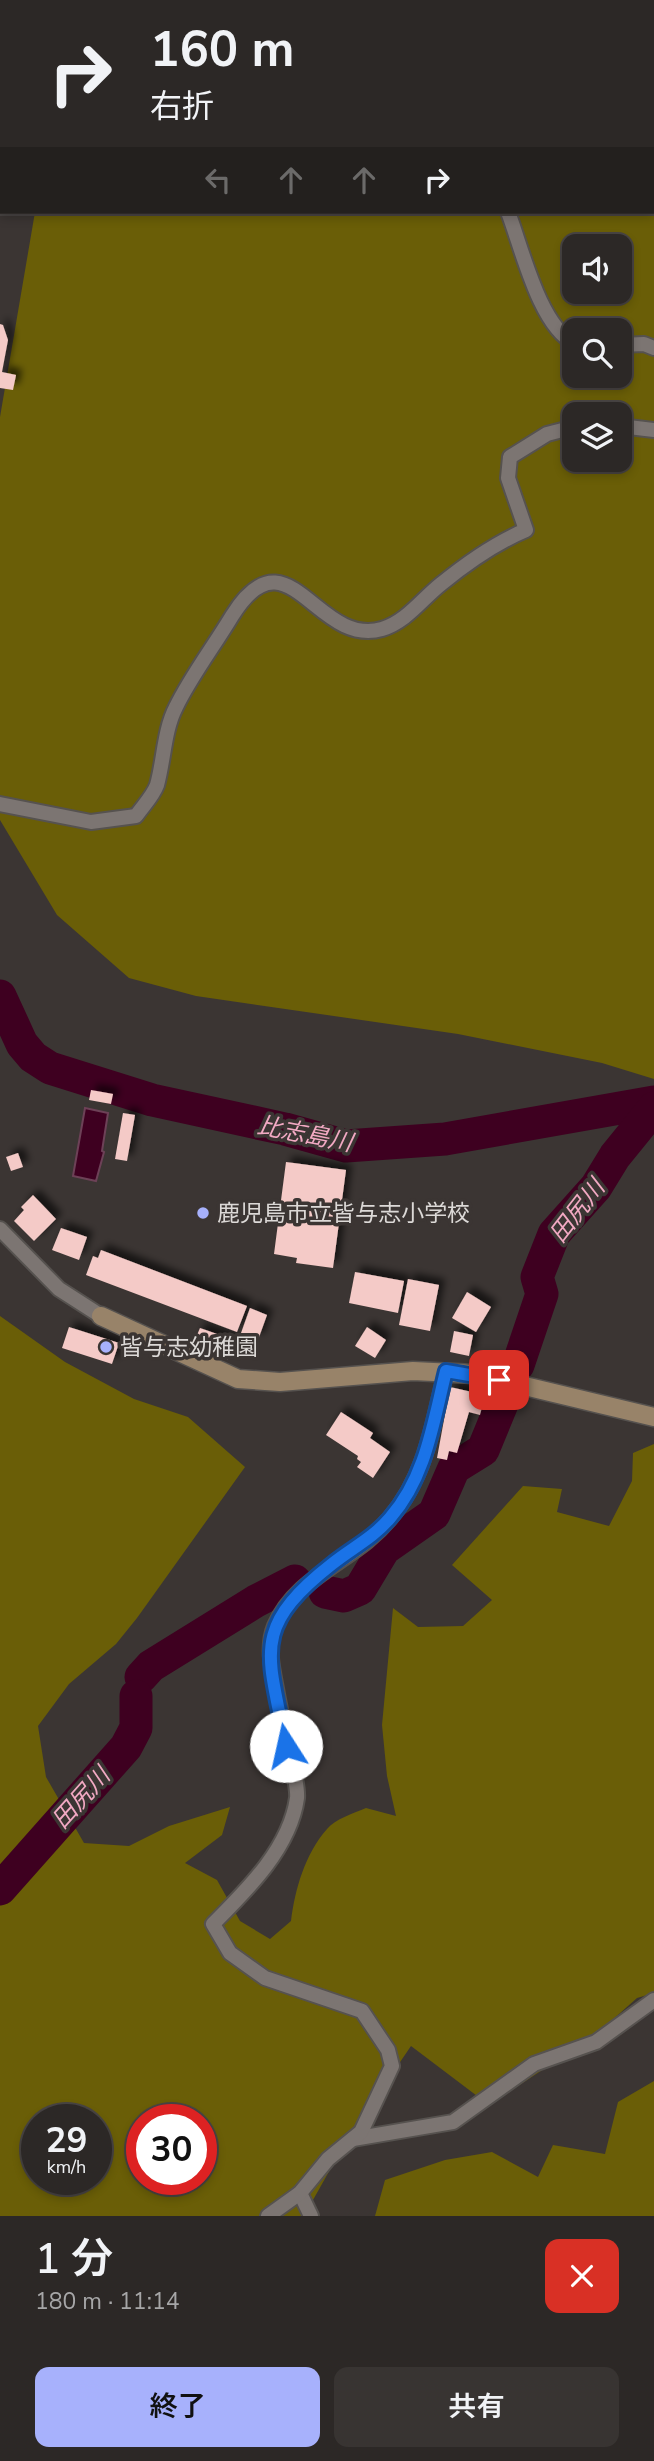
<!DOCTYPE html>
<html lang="ja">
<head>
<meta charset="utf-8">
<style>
	body { margin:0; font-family:"Nunito Sans","Noto Sans JP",sans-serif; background:#383432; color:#f1f3f6; height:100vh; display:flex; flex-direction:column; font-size:26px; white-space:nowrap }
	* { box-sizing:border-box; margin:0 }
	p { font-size:23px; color:#a6a6a7 }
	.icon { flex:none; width:38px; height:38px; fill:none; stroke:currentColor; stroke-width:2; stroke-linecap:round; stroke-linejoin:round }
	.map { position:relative; height:2216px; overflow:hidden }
	.details { display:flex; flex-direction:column; background:#2c2826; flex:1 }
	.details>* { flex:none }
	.banner { position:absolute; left:0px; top:0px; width:654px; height:214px; box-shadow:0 4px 10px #0003,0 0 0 2px #484443; background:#2c2826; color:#f1f3f6; overflow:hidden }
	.fabs { position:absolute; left:562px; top:234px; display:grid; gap:14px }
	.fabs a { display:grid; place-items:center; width:70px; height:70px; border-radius:14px; background:#2c2826; box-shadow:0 4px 10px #0003,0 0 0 2px #484443; font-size:35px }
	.speed { position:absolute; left:21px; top:2104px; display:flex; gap:14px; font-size:35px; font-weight:700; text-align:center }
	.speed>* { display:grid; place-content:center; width:91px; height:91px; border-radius:50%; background:#2c2826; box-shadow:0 4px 10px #0003,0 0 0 2px #484443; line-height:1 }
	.speed small { font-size:18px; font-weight:400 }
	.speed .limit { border:10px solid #d22; background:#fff; color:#111 }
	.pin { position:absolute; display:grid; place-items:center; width:60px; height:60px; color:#fff; margin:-30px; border-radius:14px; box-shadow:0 4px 10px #0006 }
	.me { position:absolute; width:77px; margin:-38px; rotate:350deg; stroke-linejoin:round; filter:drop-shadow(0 0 5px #0008) }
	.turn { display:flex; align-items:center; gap:24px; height:147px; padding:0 35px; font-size:32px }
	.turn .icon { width:91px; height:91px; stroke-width:2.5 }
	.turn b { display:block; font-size:49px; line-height:60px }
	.lanes { display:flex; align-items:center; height:66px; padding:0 35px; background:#0003; justify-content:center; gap:35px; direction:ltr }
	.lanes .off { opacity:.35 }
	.round { display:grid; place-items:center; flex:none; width:74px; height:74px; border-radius:14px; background:#383432 }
	.headline { display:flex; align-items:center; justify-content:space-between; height:119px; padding:0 35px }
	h1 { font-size:42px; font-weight:600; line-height:52px }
	.button { display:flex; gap:14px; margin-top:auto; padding:14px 35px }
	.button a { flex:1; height:80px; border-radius:14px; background:#a7b1fc; color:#111; font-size:28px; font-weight:600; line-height:80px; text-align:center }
	.button a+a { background:#383432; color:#f1f3f6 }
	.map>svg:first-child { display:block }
</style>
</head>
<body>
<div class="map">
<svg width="654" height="2216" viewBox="0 0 654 2216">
	<defs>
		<filter id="shadow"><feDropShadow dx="6" dy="-6" stdDeviation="3.5" flood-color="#0009"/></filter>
	</defs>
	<rect width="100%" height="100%" fill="#3b3533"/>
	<!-- forest -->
	<g fill="#6a5e07" fill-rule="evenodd">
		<path d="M6 0H654V1079L602 1063 458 1034 196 996 129 978 57 915 0 820V417L35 212H653V2ZM574 247H620V292H574ZM574 331H620V376H574ZM574 415H620V460H574Z"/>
		<path d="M0 1316 65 1362 134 1399 188 1417 245 1467 137 1618 116 1644 69 1684 38 1726 46 1777 84 1843 129 1846 169 1826 230 1807 222 1835 185 1863 217 1880 240 1921 270 1939 291 1921C295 1889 305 1854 327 1829 335 1819 354 1813 366 1808L396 1816 387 1776 382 1725 393 1608 418 1627 463 1626 492 1600 452 1565 523 1486 562 1489 557 1512 609 1526 632 1481 633 1453 654 1444V1993L637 1998 573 2055 556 2061 489 2105 411 2046 345 2143 304 2216H0ZM37 2119H96V2179H37ZM142 2119H201V2179H142Z"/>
		<polygon points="654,2081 654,2216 375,2216 385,2180 445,2160 492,2152 538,2177 553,2145 605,2154 618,2102"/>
	</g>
	<!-- water -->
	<polygon fill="#3e0020" stroke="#6d4157" stroke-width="2" points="85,1108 108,1113 102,1151 104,1152 96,1181 73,1176"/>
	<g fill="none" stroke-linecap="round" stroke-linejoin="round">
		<!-- river -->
		<g stroke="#3e0020" stroke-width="33">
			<polyline points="0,996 22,1044 33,1057 50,1068 152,1100 285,1129 346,1146 445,1139 654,1102"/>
			<polyline points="518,1365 542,1294 537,1277 554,1234 596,1187 615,1156 654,1108"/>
			<polyline points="325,1592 344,1596 360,1589 384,1549 434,1514 454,1468 483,1450 504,1399"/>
			<polyline points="141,1677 151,1666 256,1601 295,1581"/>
			<polyline points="0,1889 126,1747 136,1728 136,1696"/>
		</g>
	</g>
	<!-- building -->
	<g fill="#f4cac7" filter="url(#shadow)">
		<polygon points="0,324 3,325 8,340 2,372 16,375 13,390 0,388"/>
		<polygon points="91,1090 113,1094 111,1104 89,1100"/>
		<polygon points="123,1113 135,1115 127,1161 115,1159"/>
		<polygon points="18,1153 23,1167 11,1171 6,1157"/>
		<polygon points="286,1162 346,1170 333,1268 296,1263 297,1258 274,1254"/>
		<polygon points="33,1195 56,1219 34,1241 14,1221 24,1210 21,1207"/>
		<polygon points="61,1228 87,1237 79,1260 52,1250"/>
		<polygon points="101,1250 247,1306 237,1332 86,1275 93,1256 98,1258"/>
		<polygon points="355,1272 404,1281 398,1313 349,1303"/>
		<polygon points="408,1279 439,1285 430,1331 399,1325"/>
		<polygon points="467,1292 491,1307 476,1332 452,1318"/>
		<polygon points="250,1308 267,1315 258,1340 241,1333"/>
		<polygon points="69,1327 119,1343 112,1364 62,1348"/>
		<polygon points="367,1327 386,1340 375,1358 355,1346"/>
		<polygon points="200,1328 234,1340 227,1360 192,1347"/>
		<polygon points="454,1331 473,1335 469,1356 450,1352"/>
		<polygon points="450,1387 485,1395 480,1415 469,1412 457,1453 449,1451 447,1460 437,1458"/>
		<polygon points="341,1412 373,1433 370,1438 390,1452 373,1478 357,1467 361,1462 357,1459 358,1456 326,1435"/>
	</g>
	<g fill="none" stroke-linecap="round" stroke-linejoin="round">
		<!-- street casing -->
		<g stroke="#56524f" stroke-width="18">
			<g id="street">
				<polyline points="332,0 332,2"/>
				<path d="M508 212C522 248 539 325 574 343"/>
				<polyline points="620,345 644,344 654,348"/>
				<polyline points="620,426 654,430"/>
				<path d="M0 804 91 822 136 816C143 806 153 796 157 785 164 760 164 730 176 707 191 676 214 646 232 616 288 526 316 648 382 629 406 622 422 599 441 584 468 562 495 543 526 530L508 478 510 457 547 434 574 427"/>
				<polyline points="0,1229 59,1289 101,1316"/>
				<polyline points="353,2139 453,2122 534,2064 596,2042 654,2000"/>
				<polyline points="300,2193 311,2216"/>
				<path d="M268 2216 300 2193 328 2159 361 2132 392 2066 388 2050 362 2011 265 1978 230 1953 213 1924C247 1890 290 1848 297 1798 299 1783 280 1714 277 1694 273 1672 266 1648 275 1626 292 1585 335 1567 367 1541 423 1495 430 1437 446 1371"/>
			</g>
		</g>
		<!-- secondary casing -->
		<g stroke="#56524f" stroke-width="21">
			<polyline id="secondary" points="101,1316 238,1379 280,1382 413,1371 475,1374 654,1417"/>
		</g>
		<!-- street -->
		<use href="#street" stroke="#7c7572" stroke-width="14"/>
		<!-- secondary -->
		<use href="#secondary" stroke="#988369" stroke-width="18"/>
	</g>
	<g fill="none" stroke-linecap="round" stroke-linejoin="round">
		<!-- route casing -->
		<g stroke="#114b97" stroke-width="18">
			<path id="route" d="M286 1746C269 1654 249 1629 332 1564 352 1548 373 1538 390 1518 426 1477 433 1423 446 1371L499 1380"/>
		</g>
		<!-- route -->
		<use href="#route" stroke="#1a73e8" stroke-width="12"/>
	</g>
	<!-- markers -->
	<g fill="#a7b1fc" stroke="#3b3533" stroke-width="2.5">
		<circle cx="203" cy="1213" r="7"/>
		<circle cx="106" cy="1347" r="7"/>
	</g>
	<g text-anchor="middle" stroke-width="7" stroke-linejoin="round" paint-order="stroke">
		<!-- poi labels -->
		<g font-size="23" fill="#dcd9d7" stroke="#3b3533" text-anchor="start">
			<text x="217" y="1221">鹿児島市立皆与志小学校</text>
			<text x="120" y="1355">皆与志幼稚園</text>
		</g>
		<!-- water labels -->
		<g font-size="24" font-style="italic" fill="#f2a9c3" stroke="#3b3533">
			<text transform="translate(305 1134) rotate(11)" y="8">比志島川</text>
			<text transform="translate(577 1211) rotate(-52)" y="8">田尻川</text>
			<text transform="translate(81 1798) rotate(-48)" y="8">田尻川</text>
		</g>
	</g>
</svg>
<div class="fabs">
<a><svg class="icon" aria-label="sound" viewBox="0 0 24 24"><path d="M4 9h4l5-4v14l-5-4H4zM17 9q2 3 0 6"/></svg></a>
<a><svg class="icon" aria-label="search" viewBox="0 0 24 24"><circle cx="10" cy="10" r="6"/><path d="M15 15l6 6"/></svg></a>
<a><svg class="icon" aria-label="layers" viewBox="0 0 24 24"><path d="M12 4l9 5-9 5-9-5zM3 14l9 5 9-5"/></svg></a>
</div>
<div class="speed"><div>29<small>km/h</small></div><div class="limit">30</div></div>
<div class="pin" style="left:499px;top:1380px;background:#d93025"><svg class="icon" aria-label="arrive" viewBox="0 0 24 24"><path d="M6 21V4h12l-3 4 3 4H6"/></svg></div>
<svg class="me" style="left:286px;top:1746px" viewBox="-20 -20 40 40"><circle r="19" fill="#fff"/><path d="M0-13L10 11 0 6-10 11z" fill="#1a73e8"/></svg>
<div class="banner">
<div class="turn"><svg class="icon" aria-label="right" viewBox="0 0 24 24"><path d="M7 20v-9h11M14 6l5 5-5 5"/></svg><div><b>160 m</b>右折</div></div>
<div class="lanes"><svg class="icon off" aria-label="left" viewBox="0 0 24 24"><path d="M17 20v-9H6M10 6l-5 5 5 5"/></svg><svg class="icon off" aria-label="ahead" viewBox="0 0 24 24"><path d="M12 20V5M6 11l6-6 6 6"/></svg><svg class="icon off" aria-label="ahead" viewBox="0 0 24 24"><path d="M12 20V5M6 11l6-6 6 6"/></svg><svg class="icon" aria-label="right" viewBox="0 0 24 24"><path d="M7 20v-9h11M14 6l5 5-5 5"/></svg></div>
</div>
</div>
<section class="details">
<div class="headline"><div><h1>1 分</h1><p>180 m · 11:14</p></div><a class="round" style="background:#d93025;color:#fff"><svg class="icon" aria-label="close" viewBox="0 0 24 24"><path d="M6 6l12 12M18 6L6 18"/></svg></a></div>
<div class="button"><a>終了</a><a>共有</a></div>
</section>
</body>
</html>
